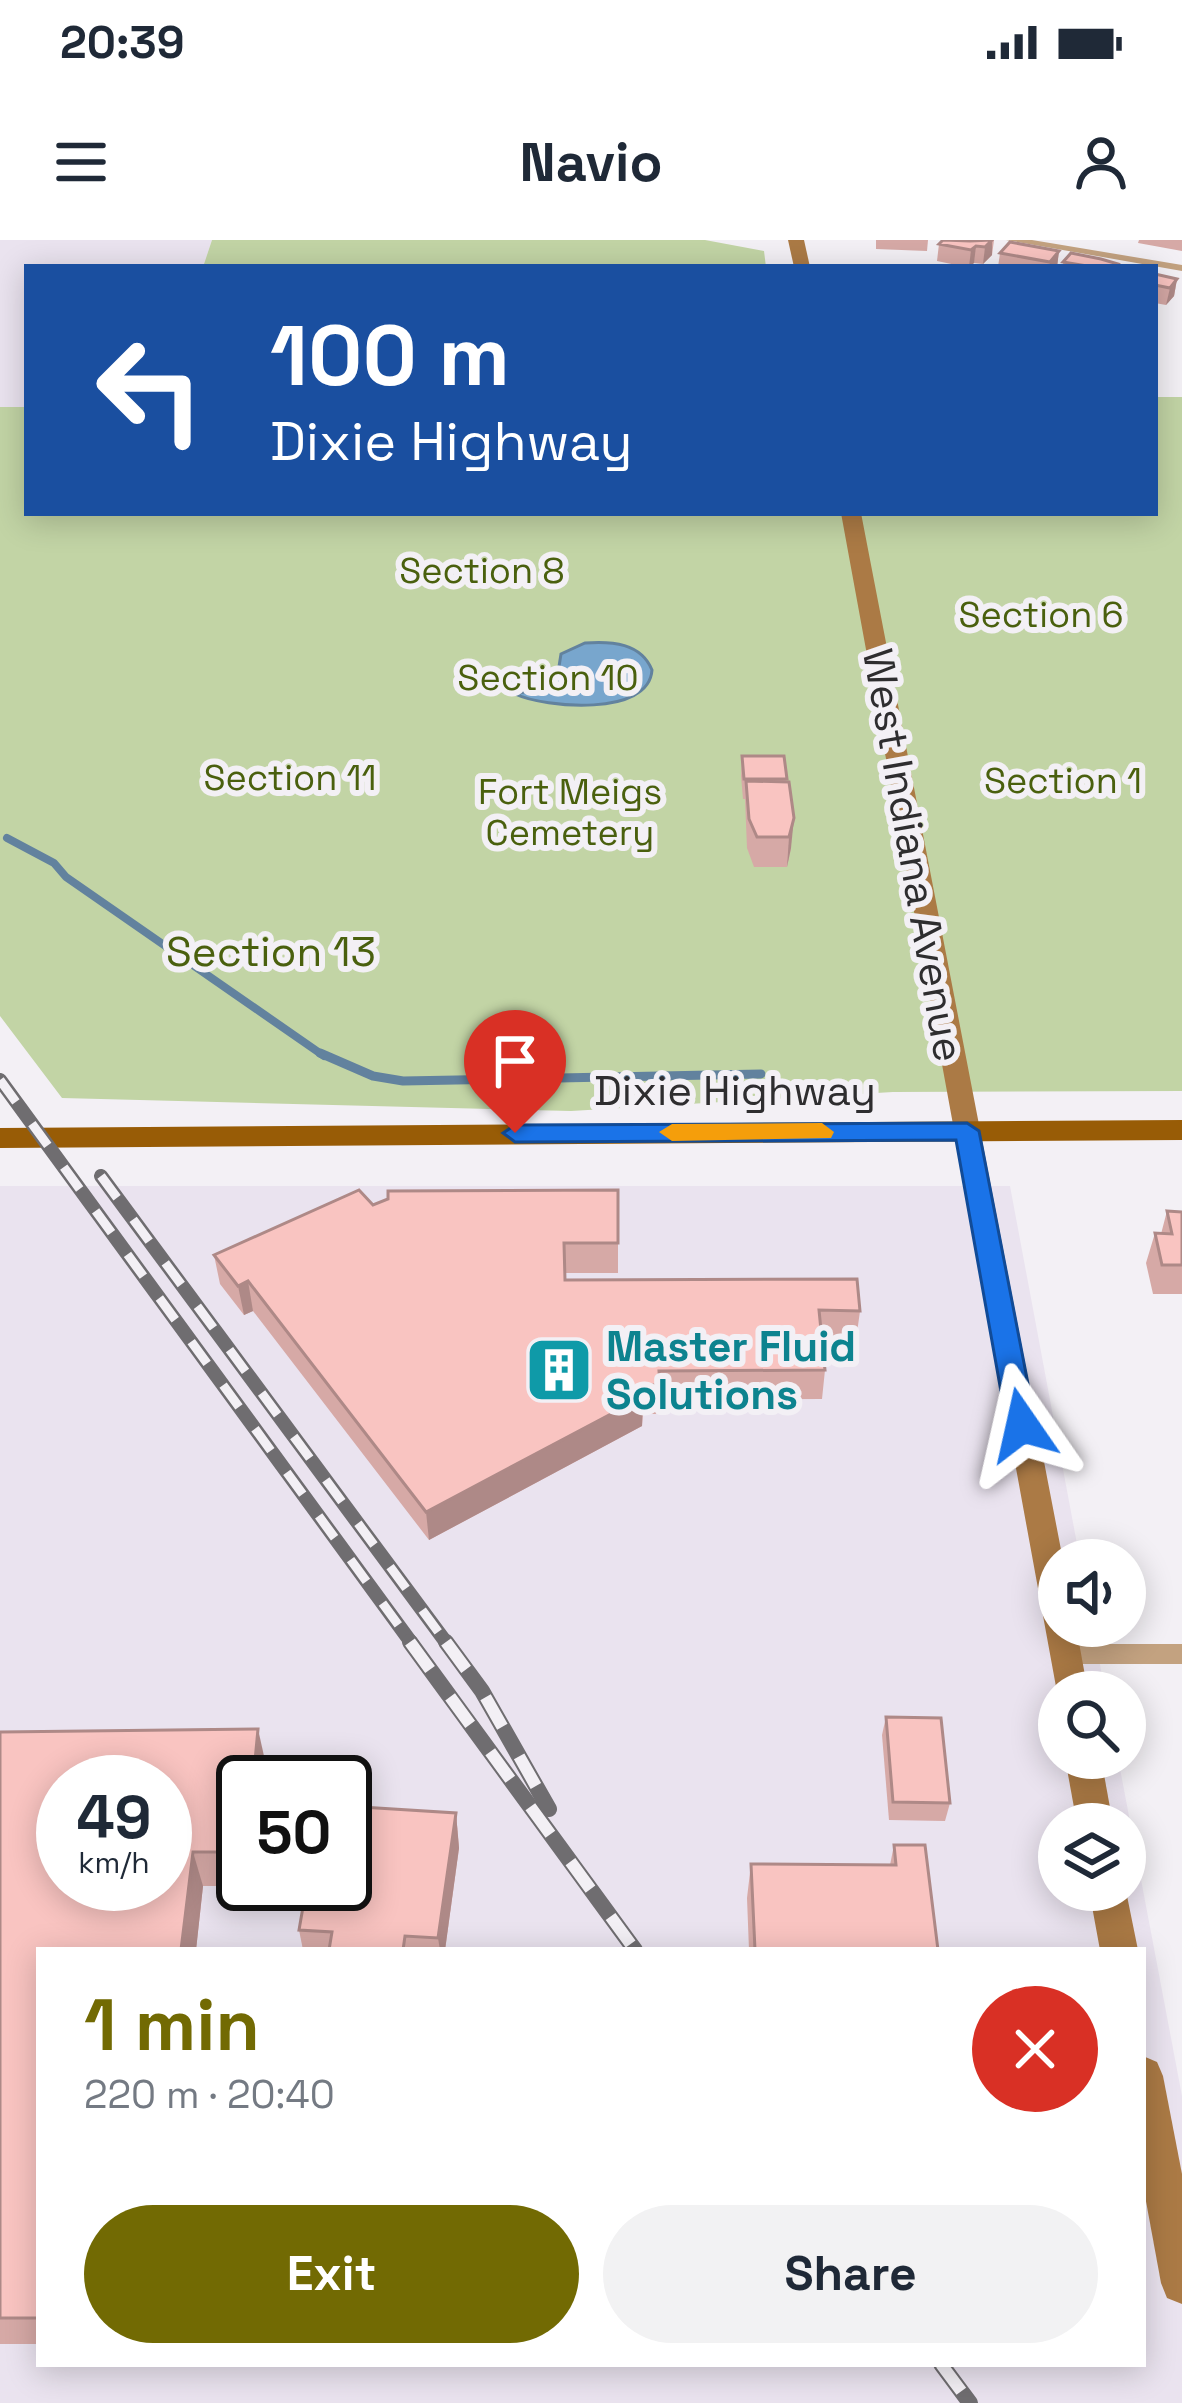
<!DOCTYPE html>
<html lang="en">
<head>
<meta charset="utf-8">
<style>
	body { margin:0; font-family:"Space Grotesk",sans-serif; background:#f2f2f3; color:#1f2937; height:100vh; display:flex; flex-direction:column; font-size:45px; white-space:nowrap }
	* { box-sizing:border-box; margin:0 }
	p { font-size:39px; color:#747a83 }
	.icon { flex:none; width:66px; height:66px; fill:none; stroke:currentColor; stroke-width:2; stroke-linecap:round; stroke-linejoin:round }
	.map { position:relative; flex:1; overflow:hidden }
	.drawer { position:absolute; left:36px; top:1707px; width:1110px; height:420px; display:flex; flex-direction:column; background:#fff; border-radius:0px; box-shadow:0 6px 30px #0003 }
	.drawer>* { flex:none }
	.hud { position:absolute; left:24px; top:24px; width:1134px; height:252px; border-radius:0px; box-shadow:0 6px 30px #0003; background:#1a4fa0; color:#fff; overflow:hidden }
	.tools { position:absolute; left:1038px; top:1299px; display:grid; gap:24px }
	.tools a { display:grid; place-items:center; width:108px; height:108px; border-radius:50%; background:#fff; box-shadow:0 6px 30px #0003; font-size:60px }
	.speed { position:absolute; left:36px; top:1515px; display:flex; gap:24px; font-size:60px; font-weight:700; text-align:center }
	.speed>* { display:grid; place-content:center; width:156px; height:156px; border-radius:50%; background:#fff; box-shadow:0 6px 30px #0003; line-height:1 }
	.speed small { font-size:30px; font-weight:400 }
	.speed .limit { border:6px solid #111; border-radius:18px; background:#fff; color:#111 }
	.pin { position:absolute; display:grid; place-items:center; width:102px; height:102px; color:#fff; margin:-123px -51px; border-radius:50% 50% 50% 0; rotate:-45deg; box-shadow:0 0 12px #0007 }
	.pin .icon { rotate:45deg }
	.me { position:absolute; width:132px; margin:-66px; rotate:349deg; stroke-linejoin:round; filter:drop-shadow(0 0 9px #0008) }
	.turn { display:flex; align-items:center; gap:42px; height:252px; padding:0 48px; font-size:54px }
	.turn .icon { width:156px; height:156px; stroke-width:2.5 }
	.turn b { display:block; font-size:84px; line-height:102px }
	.round { display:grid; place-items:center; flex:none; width:126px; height:126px; border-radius:63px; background:#f2f2f3 }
	.overview { display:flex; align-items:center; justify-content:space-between; height:204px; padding:0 48px }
	h1 { font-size:72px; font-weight:600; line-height:90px; color:#726a03 }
	.button { display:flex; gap:24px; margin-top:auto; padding:24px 48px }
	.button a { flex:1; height:138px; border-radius:72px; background:#726a03; color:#fff; font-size:48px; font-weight:600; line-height:138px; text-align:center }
	.button a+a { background:#f2f2f3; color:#1f2937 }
	.status { display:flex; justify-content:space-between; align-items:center; height:84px; padding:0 60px; background:#fff; direction:ltr }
	.status svg { height:33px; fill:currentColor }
	header { display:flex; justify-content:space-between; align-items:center; height:156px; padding:0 48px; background:#fff; font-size:54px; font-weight:600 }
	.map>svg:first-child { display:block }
</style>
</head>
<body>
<div class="status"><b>20:39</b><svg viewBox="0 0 49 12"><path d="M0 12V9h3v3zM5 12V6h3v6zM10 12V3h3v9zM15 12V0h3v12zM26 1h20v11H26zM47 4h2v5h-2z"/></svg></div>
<header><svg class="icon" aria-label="menu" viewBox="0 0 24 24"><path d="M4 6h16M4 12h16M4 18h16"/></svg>Navio<svg class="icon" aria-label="person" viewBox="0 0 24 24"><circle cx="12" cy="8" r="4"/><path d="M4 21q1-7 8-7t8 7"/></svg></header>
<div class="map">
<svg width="1182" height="2163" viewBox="0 0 1182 2163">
	<rect width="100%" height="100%" fill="#f3f0f5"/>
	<!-- built -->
	<g fill="#eae3ef" fill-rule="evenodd">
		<polygon points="0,0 212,0 203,27 27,27 27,167 0,167"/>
		<path d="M0 946H1010L1080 1320H1059V1386H1093L1105 1452H1059V1518H1118L1182 1856V2163H0ZM63 1542H165V1644H63ZM243 1542H345V1644H243ZM1059 1584H1125V1650H1059ZM39 1710H1143V2124H39Z"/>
	</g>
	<!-- green -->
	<g fill="#c2d4a5">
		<polygon points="212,0 705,0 764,11 766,27 203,27"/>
		<polygon points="1155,157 1182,157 1182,851 893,852 571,871 62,858 0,776 0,167 27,167 27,273 1155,273"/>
	</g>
	<!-- water -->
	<path fill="#78a6cd" stroke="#62829e" stroke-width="3" d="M585 403C612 401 641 403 652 430 649 477 545 468 515 454L556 445 561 414Z"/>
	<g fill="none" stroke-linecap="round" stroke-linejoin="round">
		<!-- stream-far1 -->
		<polyline stroke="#62829e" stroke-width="8" points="7,598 54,623 66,637 324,816"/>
		<!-- stream -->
		<polyline stroke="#62829e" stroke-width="9" points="320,813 373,836 403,841 761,834"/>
		<!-- minor -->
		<g fill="#c3a280" fill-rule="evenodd">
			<polygon points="1006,0 1032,0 1182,25 1182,31"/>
			<polygon points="1063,1404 1182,1404 1182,1424 1063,1424 1055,1421 1051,1414 1055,1407"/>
		</g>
		<!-- secondary -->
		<g fill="#ab7a45" fill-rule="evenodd">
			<polygon points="788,0 804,0 810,27 794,27"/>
			<polygon points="841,273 861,273 1063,1320 1059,1320 1059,1386 1076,1386 1088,1452 1059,1452 1059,1463"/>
			<polygon points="1065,1518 1101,1518 1113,1584 1077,1584"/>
			<polygon points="1125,1646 1138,1710 1100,1710 1089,1650 1125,1650"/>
			<polygon points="1143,1816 1157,1822 1163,1836 1182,1934 1182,2064 1167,2058 1161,2043 1143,1945"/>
		</g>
		<!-- primary -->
		<polygon fill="#985c06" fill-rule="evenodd" points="1182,880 1182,900 0,908 0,888"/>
		<!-- rail-far1 casing -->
		<g stroke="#6f6d70" stroke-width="14">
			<g id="rail-far1">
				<polyline points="0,840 413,1405"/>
				<polyline points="101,936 448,1405"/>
			</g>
		</g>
		<!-- rail casing -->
		<g stroke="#6f6d70" stroke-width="16">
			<g id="rail">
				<polyline points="410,1402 635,1710"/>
				<polyline points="446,1402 482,1451 549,1569"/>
				<polyline points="941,2124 970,2163"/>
			</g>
		</g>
		<!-- rail-far1 -->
		<use href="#rail-far1" stroke="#f3f0f5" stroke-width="9" stroke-dasharray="27" stroke-linecap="butt"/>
		<!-- rail -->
		<use href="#rail" stroke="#f3f0f5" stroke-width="12" stroke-dasharray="34" stroke-linecap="butt"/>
	</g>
	<!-- wall -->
	<g fill="#d6a9a6">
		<polygon points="876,0 928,0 927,11 876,9"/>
		<polygon points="994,0 992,15 983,24 974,23 969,27 966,27 937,21 939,4"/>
		<polygon points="1139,0 1182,0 1182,11 1138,3"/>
		<polygon points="1059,11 1057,27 998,27 1000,13"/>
		<polygon points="1063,22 1118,24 1117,27 1063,27"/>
		<polygon points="1155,34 1177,39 1174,56 1166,65 1155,63"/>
		<polygon points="742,516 784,516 791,608 787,627 754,627 747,608 745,559 743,559 741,536"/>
		<polygon points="618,950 618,1033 565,1033 565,1040 860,1071 856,1100 822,1100 825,1130 822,1159 659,1160 659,1174 643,1174 642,1186 429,1300 253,1071 244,1075 220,1044 214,1015 373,965"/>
		<polygon points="1167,971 1182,972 1182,1054 1153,1054 1146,1023 1155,993 1161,994"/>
		<polygon points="886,1477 950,1563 945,1581 889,1580 882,1495"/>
		<polygon points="0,1492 266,1525 243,1542 243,1644 255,1644 254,1646 203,1646 196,1710 39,1710 39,2104 0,2104"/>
		<polygon points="456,1573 459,1608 445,1710 303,1710 299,1690"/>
		<polygon points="894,1605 938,1710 749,1710 747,1658 751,1624 890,1625"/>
	</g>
	<!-- shaded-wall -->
	<g fill="#ae8987">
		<polygon points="992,0 992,15 983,24 985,7"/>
		<polygon points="976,6 974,23 969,27 971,10"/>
		<polygon points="1059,11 1057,27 1049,27 1050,22"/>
		<polygon points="1177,39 1174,56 1166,65 1170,48"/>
		<polygon points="794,578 791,608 787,627 789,597"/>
		<polygon points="248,1041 253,1071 244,1075 238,1046"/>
		<polygon points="643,1157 642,1186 429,1300 426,1272"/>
		<polygon points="258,1489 266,1525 264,1542 253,1542"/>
		<polygon points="456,1573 459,1608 445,1710 440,1710 438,1698"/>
		<polygon points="193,1612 203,1646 196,1710 181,1710"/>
	</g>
	<!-- building -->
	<g fill="#f9c4c1" stroke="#ae8987" stroke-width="3" fill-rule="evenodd">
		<polygon points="943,0 970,1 992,0 985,7 976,6 971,10 939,4"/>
		<polygon points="1010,2 1059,11 1050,22 1000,13"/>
		<polygon points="1071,13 1101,19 1118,24 1115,27 1093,27 1063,22"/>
		<polygon points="1155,34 1177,39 1170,48 1155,45"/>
		<polygon points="742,516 784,516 787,539 744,539"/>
		<polygon points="746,541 789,542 794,578 789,597 757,597 749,579"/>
		<polygon points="359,950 373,965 388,959 388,951 618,950 618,1003 564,1003 565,1040 857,1039 860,1071 819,1070 825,1130 659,1131 660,1145 643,1145 643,1157 426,1272 248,1041 238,1046 214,1015"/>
		<polygon points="1167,971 1182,972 1182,1025 1162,1025 1155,993 1172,994"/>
		<polygon points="886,1477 941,1478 950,1563 893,1562"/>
		<path d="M258 1489 253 1542H243V1612H193L181 1710H39V2078H0V1492ZM63 1542H165V1644H63Z"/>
		<polygon points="345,1566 456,1573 438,1698 405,1696 403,1710 329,1710 332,1692 299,1690 307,1644 345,1644"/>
		<polygon points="894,1605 925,1605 938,1710 755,1710 751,1624 896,1625"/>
	</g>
	<!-- route -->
	<polygon fill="#1a73e8" stroke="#114b97" stroke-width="3" points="967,883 979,891 1036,1185 1032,1193 1011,1193 1007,1185 956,900 515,902 503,893 515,885"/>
	<!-- slow -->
	<polygon fill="#f59e0b" points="822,883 834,892 831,898 672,901 659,892 672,884"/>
	<!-- icons -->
	<defs>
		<g id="building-square" transform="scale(3.45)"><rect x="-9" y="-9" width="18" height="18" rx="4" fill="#0f9aa8" stroke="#f3f0f5"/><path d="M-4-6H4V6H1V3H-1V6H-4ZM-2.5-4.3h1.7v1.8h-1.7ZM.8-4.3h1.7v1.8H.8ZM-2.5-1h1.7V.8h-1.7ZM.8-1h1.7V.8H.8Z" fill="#fff"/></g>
	</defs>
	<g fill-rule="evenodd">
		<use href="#building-square" x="559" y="1130"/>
	</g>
	<g text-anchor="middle" stroke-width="12" stroke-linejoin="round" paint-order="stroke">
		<!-- far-park labels -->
		<g font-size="36" fill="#4a600e" stroke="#f3f0f5">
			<text x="482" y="343">Section 8</text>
			<text x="1041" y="387">Section 6</text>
			<text x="548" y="450">Section 10</text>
			<text x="290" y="550">Section 11</text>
			<text x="1063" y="553">Section 1</text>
			<text x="570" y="564">Fort Meigs<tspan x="570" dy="41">Cemetery</tspan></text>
		</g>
		<!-- street labels -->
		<g font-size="42" fill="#2e2d2f" stroke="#f3f0f5">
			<text transform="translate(914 615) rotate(80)" y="15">West Indiana Avenue</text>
			<text x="735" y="865">Dixie Highway</text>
		</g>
		<!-- park labels -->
		<g font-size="42" fill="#4a600e" stroke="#f3f0f5">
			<text x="271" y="726">Section 13</text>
		</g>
		<!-- culture labels -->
		<g font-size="42" font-weight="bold" fill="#0d838f" stroke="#f3f0f5" text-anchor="start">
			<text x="606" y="1121">Master Fluid<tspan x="606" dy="48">Solutions</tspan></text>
		</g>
	</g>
</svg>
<div class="tools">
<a><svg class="icon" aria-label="sound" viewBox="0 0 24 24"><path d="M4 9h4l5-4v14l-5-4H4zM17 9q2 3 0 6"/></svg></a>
<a><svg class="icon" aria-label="search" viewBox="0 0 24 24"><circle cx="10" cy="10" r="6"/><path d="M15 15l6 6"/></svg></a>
<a><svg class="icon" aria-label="layers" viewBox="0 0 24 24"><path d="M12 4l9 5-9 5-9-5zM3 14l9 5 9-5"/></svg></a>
</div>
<div class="speed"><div>49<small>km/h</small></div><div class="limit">50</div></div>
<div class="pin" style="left:515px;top:893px;background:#d93025"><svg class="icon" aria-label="arrive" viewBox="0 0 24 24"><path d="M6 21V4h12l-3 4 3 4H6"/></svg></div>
<svg class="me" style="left:1022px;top:1185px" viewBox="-20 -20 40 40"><path d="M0-17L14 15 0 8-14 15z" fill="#1a73e8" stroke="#fff" stroke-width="4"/></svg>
<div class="hud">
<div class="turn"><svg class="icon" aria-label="left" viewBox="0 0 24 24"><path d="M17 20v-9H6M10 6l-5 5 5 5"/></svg><div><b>100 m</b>Dixie Highway</div></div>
</div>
<section class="drawer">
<div class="overview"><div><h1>1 min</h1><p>220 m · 20:40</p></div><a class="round" style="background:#d93025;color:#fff"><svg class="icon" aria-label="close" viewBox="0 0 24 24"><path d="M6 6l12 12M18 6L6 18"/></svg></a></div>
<div class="button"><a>Exit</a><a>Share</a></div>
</section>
</div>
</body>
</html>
